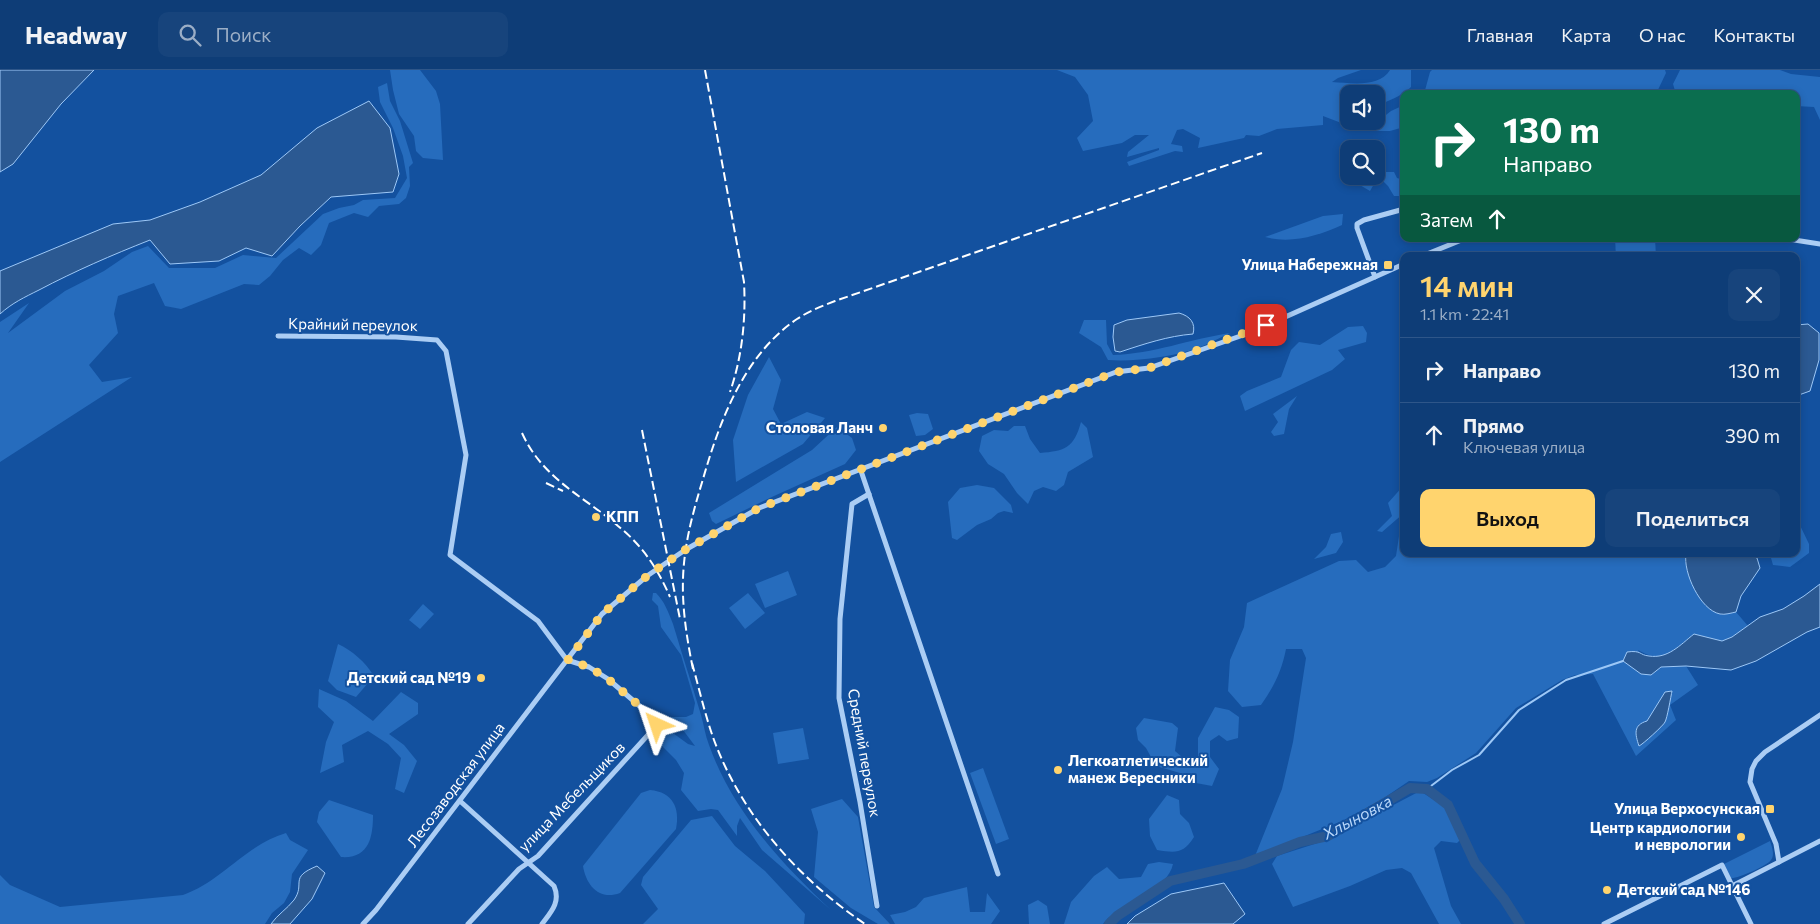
<!DOCTYPE html>
<html lang="ru">
<head>
<meta charset="utf-8">
<style>
	body { margin:0; font-family:Commissioner,sans-serif; background:#17447c; color:#f1f3f6; height:100vh; display:flex; flex-direction:column; font-size:19px; white-space:nowrap }
	* { box-sizing:border-box; margin:0 }
	p { font-size:16px; color:#9baec6 }
	.icon { flex:none; width:28px; height:28px; fill:none; stroke:currentColor; stroke-width:2; stroke-linecap:round; stroke-linejoin:round }
	.map { position:relative; flex:1; overflow:hidden }
	.panel { position:absolute; left:1400px; top:182px; width:400px; height:305px; display:flex; flex-direction:column; background:#0e3d77; border-radius:10px; box-shadow:0 2px 8px #0003,0 0 0 1px #2e5689 }
	.panel>* { flex:none }
	.guide { position:absolute; left:1400px; top:20px; width:400px; height:152px; border-radius:10px; box-shadow:0 2px 8px #0003,0 0 0 1px #2e5689; background:#0b6e4f; color:#fff; overflow:hidden }
	.buttons { position:absolute; left:1340px; top:15px; display:grid; gap:10px }
	.buttons a { display:grid; place-items:center; width:45px; height:45px; border-radius:10px; background:#0e3d77; box-shadow:0 2px 8px #0003,0 0 0 1px #2e5689; font-size:25px }
	.pin { position:absolute; display:grid; place-items:center; width:42px; height:42px; color:#fff; margin:-21px; border-radius:10px; box-shadow:0 2px 8px #0006 }
	.me { position:absolute; width:55px; margin:-28px; rotate:318deg; stroke-linejoin:round; filter:drop-shadow(0 0 4px #0008) }
	.turn { display:flex; align-items:center; gap:18px; height:105px; padding:0 20px; font-size:22px }
	.turn .icon { width:65px; height:65px; stroke-width:2.5 }
	.turn b { display:block; font-size:35px; line-height:42px }
	.then { display:flex; align-items:center; height:48px; padding:0 20px; background:#0003; gap:10px; font-size:19px }
	.round { display:grid; place-items:center; flex:none; width:52px; height:52px; border-radius:10px; background:#17447c }
	.overview { display:flex; align-items:center; justify-content:space-between; height:85px; padding:0 20px }
	h1 { font-size:30px; font-weight:600; line-height:38px; color:#ffd46e }
	.cta { display:flex; gap:10px; margin-top:auto; padding:10px 20px }
	.cta a { flex:1; height:58px; border-radius:10px; background:#ffd46e; color:#111; font-size:20px; font-weight:600; line-height:58px; text-align:center }
	.cta a+a { background:#17447c; color:#f1f3f6 }
	ul { padding:0; list-style:none }
	li { display:flex; align-items:center; gap:15px; height:65px; padding:0 20px; border-top:1px solid #2e5689 }
	li div { flex:1 }
	li b { display:block; font-size:19px }
	li em { font-style:normal }
	header { display:flex; align-items:center; gap:30px; box-sizing:border-box; height:70px; padding:0 25px; background:#0e3d77; border-bottom:1px solid #2e5689 }
	header strong { font-size:24px }
	nav { display:flex; gap:28px; margin-inline-start:auto; font-size:18px }
	.search { width:350px; height:45px; background:#17447c; display:flex; align-items:center; gap:12px; box-sizing:border-box; padding:0 18px; border-radius:10px; color:#9baec6; font-size:19px }
	.map>svg:first-child { display:block }
</style>
</head>
<body>
<header>
<strong>Headway</strong>
<div class="search"><svg class="icon" aria-label="search" viewBox="0 0 24 24"><circle cx="10" cy="10" r="6"/><path d="M15 15l6 6"/></svg>Поиск</div>
<nav><a>Главная</a><a>Карта</a><a>О нас</a><a>Контакты</a></nav>
</header>
<div class="map">
<svg width="1820" height="854" viewBox="0 0 1820 854">
	<rect width="100%" height="100%" fill="#13519f"/>
	<!-- green -->
	<g fill="#266cbd">
		<polygon points="390,0 420,0 436,21 440,34 443,90 423,88 416,81 414,66 399,44 393,20"/>
		<path d="M1057 0H1361L1338 8 1332 12C1351 13 1379 18 1390 0H1411V17C1401 27 1388 30 1376 37V24H1349V51H1350L1344 54 1323 46V55L1277 59 1259 66 1246 65 1244 68 1198 78 1200 68 1183 59 1177 60 1171 74 1182 76 1183 82 1175 81 1129 96 1127 92 1159 80V78L1127 87 1128 82 1149 65H1135L1122 73 1083 81 1077 68 1093 51 1088 25 1075 7Z"/>
		<polygon points="1432,0 1665,0 1666,3 1656,24 1424,24 1430,2"/>
		<polygon points="1680,0 1780,0 1791,4 1820,7 1820,50 1814,37 1796,36 1796,24 1676,24 1673,14"/>
		<polygon points="387,13 390,31 400,51 413,93 409,97 410,116 406,128 399,134 379,136 368,147 354,143 329,153 321,175 311,185 299,178 283,190 270,206 259,215 244,214 181,239 165,236 154,213 118,226 114,244 118,263 89,295 102,312 132,307 0,392 0,252 29,233 8,263 65,221 104,201 132,182 148,176 169,198 215,198 243,185 276,188 323,144 339,138 354,135 363,130 395,128 407,108 403,86 393,58 380,32 378,17"/>
		<polygon points="1404,35 1404,57 1390,61 1376,61 1377,52 1391,41"/>
		<polygon points="1386,102 1394,102 1397,108 1404,110 1404,126 1394,126 1388,116 1383,111 1374,114 1370,121 1353,111 1352,106 1376,106"/>
		<path d="M1343 144 1342 155C1318 166 1291 174 1265 167L1323 146Z"/>
		<polygon points="1615,169 1655,169 1656,186 1616,186"/>
		<path d="M1084 250H1106L1107 274 1113 285C1153 284 1190 269 1230 263 1219 268 1208 274 1198 278 1173 287 1134 292 1108 290L1101 277 1079 263Z"/>
		<polygon points="1363,256 1367,263 1366,272 1338,280 1345,289 1332,300 1245,341 1240,326 1247,321 1281,307 1291,280 1299,272 1320,275 1348,257"/>
		<polygon points="769,287 781,310 773,339 781,354 807,342 825,348 803,374 736,412 733,370 748,325"/>
		<polygon points="1297,326 1289,339 1284,364 1274,366 1271,362 1278,352 1273,344"/>
		<polygon points="917,343 928,344 933,359 925,365 916,366 909,345"/>
		<path d="M1081 352 1087 358 1093 387 1068 402 1064 415 1056 421 1043 417 1034 421 1028 434 1017 423 1004 404 988 394 979 381 982 366 994 360 1008 361 1014 356H1025L1030 369 1040 383C1065 381 1074 378 1081 352Z"/>
		<polygon points="837,357 852,368 856,380 845,394 774,426 716,454 712,451 709,443 812,380"/>
		<polygon points="977,415 994,418 1011,435 1013,443 1004,441 998,443 991,449 977,455 957,470 952,468 948,432 960,418"/>
		<polygon points="1404,415 1404,443 1382,462 1377,461 1392,446 1388,433"/>
		<polygon points="1796,447 1809,474 1809,483 1790,497 1773,495 1771,488 1774,484 1796,484"/>
		<polygon points="1341,462 1343,472 1336,483 1314,489 1326,477 1331,464"/>
		<path d="M1404 462V484H1686L1685 492 1721 545 1736 542 1748 556 1732 567 1722 571 1694 564C1674 580 1663 595 1638 580L1651 605 1661 597 1686 596 1698 615 1670 635 1676 650 1636 686 1593 604 1575 605 1562 610 1516 638 1476 683 1437 708 1427 712 1409 711 1381 730 1342 751 1255 786 1282 719 1293 672 1306 588 1302 579H1286C1282 600 1274 617 1261 635L1242 637 1228 621 1230 590 1244 557 1247 533 1339 491 1356 490 1368 502 1385 497 1396 486 1399 466Z"/>
		<polygon points="788,501 797,525 765,538 755,514"/>
		<path d="M653 523H656C665 532 668 542 673 554 682 584 692 615 701 645 704 655 705 665 709 675 732 740 781 793 831 840L762 780 740 748 737 756V766L718 740 711 739 698 741 681 720 684 703 676 690 653 667 658 660 666 658 688 674 695 676 680 656 671 652 670 647H686L693 644 695 633 681 585 661 557 658 536 652 530Z"/>
		<polygon points="748,523 765,543 745,559 729,538"/>
		<polygon points="423,534 434,544 420,559 409,550"/>
		<path d="M338 574C353 581 365 592 374 606L356 627 337 620 328 611Z"/>
		<polygon points="319,619 346,631 373,651 401,622 418,633 418,644 389,664 404,675 417,691 404,723 395,719 401,688 388,674 368,661 342,675 344,692 320,703 326,672 334,652 318,637"/>
		<polygon points="1215,637 1229,640 1239,647 1238,668 1227,671 1219,665 1210,671 1210,687 1219,699 1212,716 1196,713 1180,703 1156,696 1146,678 1138,670 1136,658 1144,648 1172,653 1178,658 1175,681 1189,693 1198,691 1198,668"/>
		<polygon points="803,658 809,689 778,694 773,663"/>
		<polygon points="983,698 1009,769 996,774 970,703"/>
		<path d="M650 720C673 722 680 738 676 759L620 823C599 831 586 815 583 796L641 723Z"/>
		<polygon points="1420,721 1448,739 1461,769 1457,773 1441,771 1434,778 1451,836 1461,854 1439,854 1411,803 1402,798 1386,800 1350,816 1293,837 1272,794 1277,786 1327,770"/>
		<path d="M1167 725 1179 730 1180 744 1189 753 1194 767C1183 784 1176 783 1157 780L1150 766 1149 749Z"/>
		<polygon points="842,729 858,747 874,837 890,854 878,854 851,838 814,807 818,762 811,739"/>
		<path d="M329 730 373 745C373 767 369 789 341 787L317 752 319 742Z"/>
		<polygon points="712,746 735,776 765,801 805,844 804,854 643,854 658,839 641,815 643,807 691,750"/>
		<path d="M286 763 290 770 308 780 292 804 290 822 284 833 272 843 265 854H0V805L10 815 60 837 183 825C221 812 247 774 286 763Z"/>
		<path d="M1770 771C1772 777 1775 785 1771 790 1767 796 1737 809 1731 808L1724 794Z"/>
		<path d="M1159 792 1173 794C1168 818 1128 835 1108 848L1103 854H1064L1071 832 1094 806 1107 797 1119 809 1141 807 1148 794Z"/>
		<polygon points="967,817 970,842 985,842 987,823 1000,841 991,854 895,854 890,845 905,842 916,837 924,828"/>
		<polygon points="1038,830 1047,836 1050,854 1029,854 1028,835"/>
	</g>
	<!-- water -->
	<g fill="#2b5992" stroke="#9dc8f7">
		<polygon points="0,0 94,0 61,34 13,94 0,102"/>
		<path d="M369 31 390 58 399 104 393 122 331 127 300 156 272 186 246 178 219 191 170 194 150 170C112 185 75 201 39 220 25 227 12 233 0 244V201L113 154 150 150 200 132 261 105 317 58Z"/>
		<path d="M1179 243C1190 246 1196 253 1193 264 1168 266 1144 274 1120 282L1115 281 1113 267 1114 255 1127 250Z"/>
		<polygon points="1808,254 1819,263 1819,290 1810,321 1796,326 1796,255"/>
		<path d="M1686 484H1749L1757 488 1760 498 1741 526 1736 542C1731 543 1725 545 1720 544 1700 540 1683 502 1686 484Z"/>
		<path d="M1820 514V557L1807 562 1756 591 1731 600 1686 596 1661 597 1651 605 1641 604 1623 591 1627 582C1642 580 1639 585 1649 586 1668 589 1680 575 1694 564L1722 571 1732 567 1760 547 1783 539 1804 526Z"/>
		<path d="M1672 621C1671 626 1667 649 1665 652 1664 655 1642 675 1639 676 1635 664 1633 655 1647 651L1665 622Z"/>
		<path d="M317 796 325 803 312 829 290 854H271C277 845 287 839 294 830 306 813 288 808 317 796Z"/>
		<polygon points="1224,813 1245,844 1233,854 1127,854 1135,846 1171,824"/>
	</g>
	<g fill="none" stroke-linecap="round" stroke-linejoin="round">
		<!-- stream -->
		<polyline stroke="#9dc8f7" stroke-width="2" points="1427,719 1452,700 1479,685 1519,640 1566,610 1623,591"/>
		<!-- river -->
		<polyline stroke="#2b5992" stroke-width="10" points="1109,854 1117,846 1170,811 1243,794 1300,772 1328,766 1410,718 1427,719 1448,735 1475,793 1504,829 1520,854"/>
		<!-- street -->
		<g stroke="#abcdf4" stroke-width="5">
			<polyline points="1788,169 1820,174"/>
			<polyline points="1422,186 1464,169"/>
			<polyline points="1375,207 1357,158 1357,154 1364,150 1404,139"/>
			<polyline points="278,266 396,267 437,270 446,281 466,385 450,485 538,551 567,590"/>
			<polyline points="860,398 998,804"/>
			<polyline points="869,424 852,434 840,549 839,628 860,732 877,836"/>
			<path d="M460 731 554 816C561 832 551 842 542 854"/>
			<polyline points="1779,792 1776,774 1750,712 1752,699 1756,691 1765,682 1820,645"/>
			<polyline points="1732,816 1820,771"/>
			<polyline points="363,854 376,840 602,544 647,506 685,480 759,438 1116,302 1149,298 1249,263 1404,194"/>
			<polyline points="468,854 519,799 538,786 657,655 656,650 608,609 589,597 567,590"/>
			<polyline points="1604,854 1722,795 1751,854"/>
		</g>
		<!-- rail -->
		<g stroke="#fff" stroke-width="2" stroke-dasharray="9 4" stroke-linecap="butt">
			<path d="M705 0 744 212C746 250 742 287 730 322"/>
			<polyline points="642,360 680,549"/>
			<path d="M522 363C543 409 582 425 618 456 642 475 658 499 670 527"/>
			<polyline points="546,413 563,421"/>
			<path d="M692 593C699 618 705 645 714 670 742 746 799 809 865 854"/>
			<path d="M693 599C687 570 682 538 683 509 684 474 693 442 703 409 720 350 744 285 797 249 809 241 822 236 835 231L1262 83"/>
		</g>
	</g>
	<g fill="none" stroke-linecap="round" stroke-linejoin="round">
		<!-- route -->
		<polyline stroke="#ffd46e" stroke-width="9" stroke-dasharray="0 16.2" points="657,655 656,650 608,609 589,597 568,590 602,544 647,506 685,480 759,438 1116,302 1149,298 1266,255"/>
	</g>
	<!-- markers -->
	<g fill="#ffd46e" stroke="#13519f" stroke-width="2">
		<rect x="1383" y="190" width="10" height="10" rx="2.5"/>
		<circle cx="883" cy="358" r="5"/>
		<circle cx="596" cy="447" r="5"/>
		<circle cx="481" cy="608" r="5"/>
		<circle cx="1058" cy="700" r="5"/>
		<rect x="1765" y="734" width="10" height="10" rx="2.5"/>
		<circle cx="1741" cy="767" r="5"/>
		<circle cx="1607" cy="820" r="5"/>
	</g>
	<g text-anchor="middle" stroke-width="4" stroke-linejoin="round" paint-order="stroke">
		<!-- poi labels -->
		<g font-size="15" font-weight="bold" fill="#fff" stroke="#13519f" text-anchor="end">
			<text x="1378" y="200">Улица Набережная</text>
			<text x="873" y="363">Столовая Ланч</text>
			<text x="606" y="452" text-anchor="start">КПП</text>
			<text x="471" y="613">Детский сад №19</text>
			<text x="1068" y="696" text-anchor="start">Легкоатлетический<tspan x="1068" dy="17">манеж Вересники</tspan></text>
			<text x="1760" y="744">Улица Верхосунская</text>
			<text x="1731" y="763">Центр кардиологии<tspan x="1731" dy="17">и неврологии</tspan></text>
			<text x="1617" y="825" text-anchor="start">Детский сад №146</text>
		</g>
		<!-- street labels -->
		<g font-size="15" fill="#fff" stroke="#13519f">
			<text transform="translate(353 255) rotate(1)" y="5">Крайний переулок</text>
			<text transform="translate(864 683) rotate(80)" y="5">Средний переулок</text>
			<text transform="translate(456 715) rotate(-53)" y="5">Лесозаводская улица</text>
			<text transform="translate(572 727) rotate(-46)" y="5">улица Мебельщиков</text>
		</g>
		<!-- water labels -->
		<g font-size="16" font-style="italic" fill="#b8d7fa" stroke="#13519f">
			<text transform="translate(1357 747) rotate(-28)" y="6">Хлыновка</text>
		</g>
	</g>
</svg>
<div class="buttons">
<a><svg class="icon" aria-label="sound" viewBox="0 0 24 24"><path d="M4 9h4l5-4v14l-5-4H4zM17 9q2 3 0 6"/></svg></a>
<a><svg class="icon" aria-label="search" viewBox="0 0 24 24"><circle cx="10" cy="10" r="6"/><path d="M15 15l6 6"/></svg></a>
</div>
<div class="pin" style="left:1266px;top:255px;background:#d93025"><svg class="icon" aria-label="arrive" viewBox="0 0 24 24"><path d="M6 21V4h12l-3 4 3 4H6"/></svg></div>
<svg class="me" style="left:657px;top:655px" viewBox="-20 -20 40 40"><path d="M0-17L14 15 0 8-14 15z" fill="#ffd46e" stroke="#fff" stroke-width="4"/></svg>
<div class="guide">
<div class="turn"><svg class="icon" aria-label="right" viewBox="0 0 24 24"><path d="M7 20v-9h11M14 6l5 5-5 5"/></svg><div><b>130 m</b>Направо</div></div>
<div class="then">Затем<svg class="icon" aria-label="ahead" viewBox="0 0 24 24"><path d="M12 20V5M6 11l6-6 6 6"/></svg></div>
</div>
<section class="panel">
<div class="overview"><div><h1>14 мин</h1><p>1.1 km · 22:41</p></div><a class="round"><svg class="icon" aria-label="close" viewBox="0 0 24 24"><path d="M6 6l12 12M18 6L6 18"/></svg></a></div>
<ul>
<li><svg class="icon" aria-label="right" viewBox="0 0 24 24"><path d="M7 20v-9h11M14 6l5 5-5 5"/></svg><div><b>Направо</b></div><em>130 m</em></li>
<li><svg class="icon" aria-label="ahead" viewBox="0 0 24 24"><path d="M12 20V5M6 11l6-6 6 6"/></svg><div><b>Прямо</b><p>Ключевая улица</p></div><em>390 m</em></li>
</ul>
<div class="cta"><a>Выход</a><a>Поделиться</a></div>
</section>
</div>
</body>
</html>
